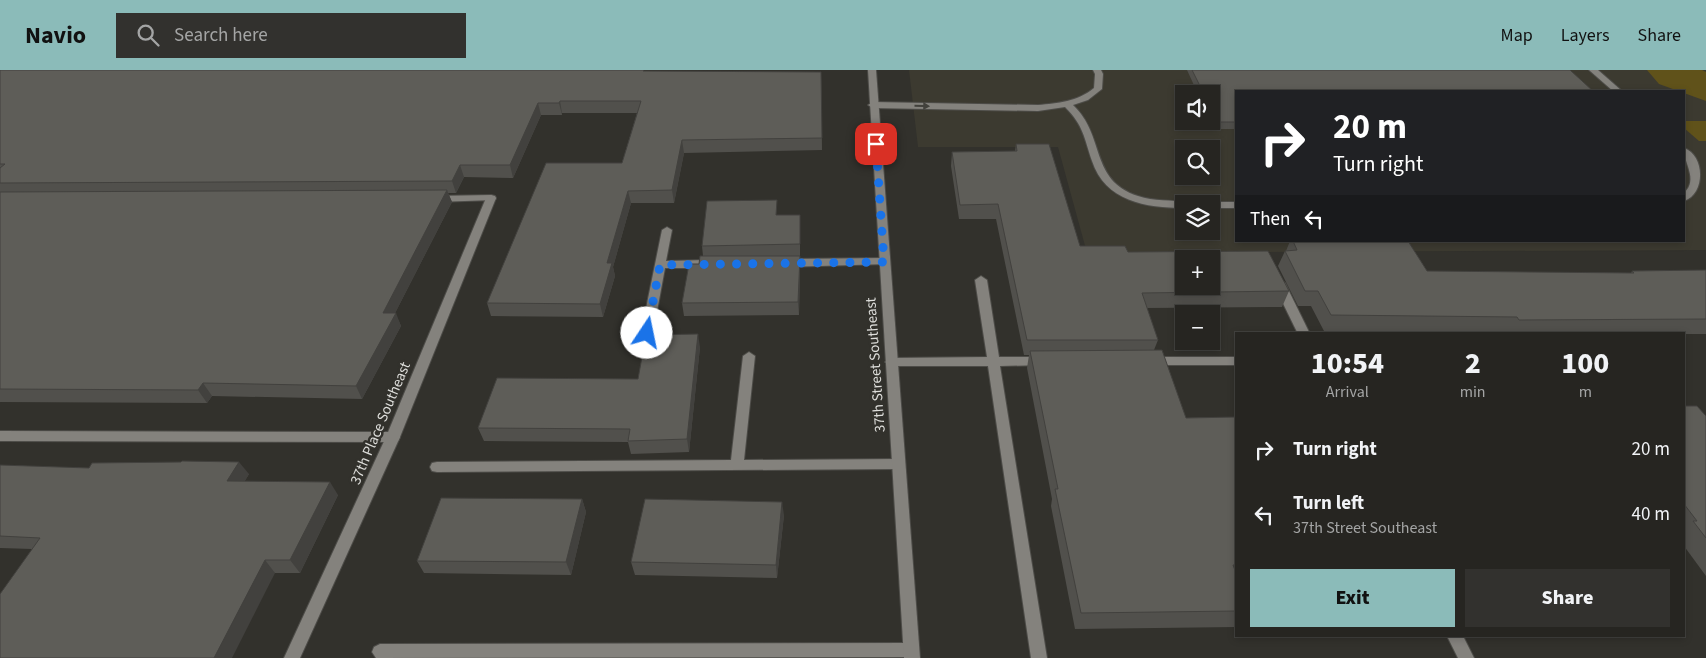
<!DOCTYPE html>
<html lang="en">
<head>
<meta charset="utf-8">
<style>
	body { margin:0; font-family:"Source Sans 3",sans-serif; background:#32312e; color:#f1f3f6; height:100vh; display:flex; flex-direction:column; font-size:19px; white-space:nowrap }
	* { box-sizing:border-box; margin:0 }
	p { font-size:16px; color:#a4a5a5 }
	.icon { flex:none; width:28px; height:28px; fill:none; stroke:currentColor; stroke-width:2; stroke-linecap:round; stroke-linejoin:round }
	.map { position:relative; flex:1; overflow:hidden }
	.sheet { position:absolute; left:1235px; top:262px; width:450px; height:305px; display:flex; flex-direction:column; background:#262521; border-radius:0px; box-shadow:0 2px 8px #0003,0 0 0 1px #42423f }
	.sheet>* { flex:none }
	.hud { position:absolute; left:1235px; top:20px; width:450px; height:152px; border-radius:0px; box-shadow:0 2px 8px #0003,0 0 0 1px #42423f; background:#202124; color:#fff; overflow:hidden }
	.fabs { position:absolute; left:1175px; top:15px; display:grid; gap:10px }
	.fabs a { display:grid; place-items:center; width:45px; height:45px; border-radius:0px; background:#262521; box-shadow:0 2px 8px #0003,0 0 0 1px #42423f; font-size:25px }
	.pin { position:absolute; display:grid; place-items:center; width:42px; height:42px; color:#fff; margin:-21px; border-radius:10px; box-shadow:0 2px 8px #0006 }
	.me { position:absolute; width:55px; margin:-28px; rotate:11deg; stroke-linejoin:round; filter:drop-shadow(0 0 4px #0008) }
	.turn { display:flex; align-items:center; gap:18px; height:105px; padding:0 15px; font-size:22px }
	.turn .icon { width:65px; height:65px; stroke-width:2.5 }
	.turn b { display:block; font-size:35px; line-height:42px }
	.then { display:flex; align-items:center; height:48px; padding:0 15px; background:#0003; gap:10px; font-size:19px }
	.eta { display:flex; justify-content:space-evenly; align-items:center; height:85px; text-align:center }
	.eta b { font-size:30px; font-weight:800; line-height:35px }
	.cta { display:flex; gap:10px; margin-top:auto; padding:10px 15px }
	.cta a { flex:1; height:58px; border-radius:0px; background:#8bbbb9; color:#111; font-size:20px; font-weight:800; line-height:58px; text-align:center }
	.cta a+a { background:#32312e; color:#f1f3f6 }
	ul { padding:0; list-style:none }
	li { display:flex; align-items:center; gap:15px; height:65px; padding:0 15px }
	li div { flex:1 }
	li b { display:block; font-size:19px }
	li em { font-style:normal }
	header { display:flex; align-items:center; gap:30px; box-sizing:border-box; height:70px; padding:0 25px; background:#8bbbb9; color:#111 }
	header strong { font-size:24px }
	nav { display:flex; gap:28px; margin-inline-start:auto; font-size:18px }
	.search { width:350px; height:45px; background:#32312e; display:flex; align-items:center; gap:12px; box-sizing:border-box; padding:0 18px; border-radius:0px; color:#a4a5a5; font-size:19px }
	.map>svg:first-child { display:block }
</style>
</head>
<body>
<header>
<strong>Navio</strong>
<div class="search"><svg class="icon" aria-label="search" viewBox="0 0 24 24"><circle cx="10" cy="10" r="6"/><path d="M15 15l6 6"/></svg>Search here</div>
<nav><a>Map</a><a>Layers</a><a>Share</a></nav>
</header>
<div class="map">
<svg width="1706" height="588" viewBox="0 0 1706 588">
	<rect width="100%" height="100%" fill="#32312c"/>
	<!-- built -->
	<path fill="#3c3a30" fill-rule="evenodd" d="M909 0H1706V180L1087 183 1058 77H918ZM1236 21H1684V171H1236ZM1184 24H1211V51H1184ZM1184 79H1211V106H1184ZM1184 134H1211V161H1184Z"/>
	<!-- green -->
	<g fill="#60521a">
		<polygon points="1647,0 1702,0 1706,2 1706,31 1659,14"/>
		<polygon points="1684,51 1706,51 1706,71 1699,71 1684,58"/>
	</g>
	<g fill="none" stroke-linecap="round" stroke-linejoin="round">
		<!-- service casing -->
		<g stroke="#4d4c48" stroke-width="2">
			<g id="service">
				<path d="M1093 0H1101L1103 4 1102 19 1088 30 1073 35C1106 66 1089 110 1138 126 1154 132 1171 129 1188 133L1184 134V138C1146 138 1105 131 1092 91 1084 68 1084 56 1065 37L1038 41 873 38 868 35 873 32 1038 35C1058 33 1077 32 1094 18L1095 4Z"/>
				<polygon points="1589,0 1598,0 1622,21 1613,21"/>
				<path d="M1684 78C1705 85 1706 124 1684 131V123C1699 109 1683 93 1684 78Z"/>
				<polygon points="491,125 495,126 496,128 495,130 435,132 430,129 435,126"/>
				<polygon points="1211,132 1236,132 1236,138 1211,138 1211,134 1207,134"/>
				<polygon points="667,157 672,160 666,191 705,190 711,194 705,198 665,198 653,263 647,267 641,263 662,160"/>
				<polygon points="884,188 890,192 888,194 785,197 779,193 785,189"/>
				<polygon points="749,282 755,286 744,390 898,389 903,390 905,394 903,398 898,399 437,402 432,401 430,397 432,393 437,392 731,390 743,286"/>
				<polygon points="0,361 393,362 398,363 400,367 398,371 393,372 0,371"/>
				<polygon points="911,573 917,575 919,580 917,585 911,587 376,588 372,582 374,577 380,574"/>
			</g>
		</g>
		<!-- minor casing -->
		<g stroke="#4d4c48" stroke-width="2">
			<g id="minor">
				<polygon points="491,125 496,128 400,367 300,588 284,588 386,367 486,128"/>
				<polygon points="981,206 987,210 999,287 1044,287 1050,291 1044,295 1000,296 1047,588 1031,588 988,296 891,296 885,292 891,288 987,287 975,210"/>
				<polygon points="1279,209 1285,213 1310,264 1298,264 1273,213"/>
				<polygon points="1149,287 1236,287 1236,295 1149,295 1143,291"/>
				<polygon points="1447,566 1463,566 1474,588 1458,588"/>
			</g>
		</g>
		<!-- tertiary casing -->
		<g stroke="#4d4c48" stroke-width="2">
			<polygon id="tertiary" points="868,0 876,0 920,588 904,588"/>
		</g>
		<!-- service -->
		<use href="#service" fill="#84827d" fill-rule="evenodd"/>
		<!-- minor -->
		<use href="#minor" fill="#84827d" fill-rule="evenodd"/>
		<!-- tertiary -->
		<use href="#tertiary" fill="#84827d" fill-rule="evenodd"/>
	</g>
	<!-- wall -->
	<g fill="#51504c">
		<polygon points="0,0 821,2 822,80 684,83 674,133 631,133 613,197 615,206 603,247 491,246 487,233 622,93 637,43 562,43 562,45 541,45 513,108 464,107 456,123 448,123 452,132 395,243 401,256 362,329 212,326 207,333 0,332"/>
		<polygon points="1187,0 1570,0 1236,21 1236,59 1215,59 1211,50 1211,24 1198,24"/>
		<polygon points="1016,74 1080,176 1128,182 1289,221 1282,237 1147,238 1158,270 1154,280 1186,348 1236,347 1236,557 1075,559 1051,436 1052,429 1027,298 1029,285 1024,285 996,149 959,149 951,96 952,82 1015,81"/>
		<polygon points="777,145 800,158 800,199 799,245 684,246 682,233 703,186 702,176"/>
		<polygon points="1290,171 1408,171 1427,201 1631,203 1632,201 1706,200 1706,264 1507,264 1506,262 1324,261 1311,236 1298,236 1278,196 1285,181 1286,181"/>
		<polygon points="700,277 689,382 631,384 628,372 484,371 478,358 638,309"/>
		<polygon points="1684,336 1706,346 1706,506 1684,476"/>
		<polygon points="0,395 249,404 244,412 338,425 300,503 275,503 32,479 0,478"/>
		<polygon points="582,429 586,442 571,505 424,503 417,491"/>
		<polygon points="784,445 777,508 635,505 631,492"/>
	</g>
	<!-- shaded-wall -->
	<g fill="#42413e">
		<polygon points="560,31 562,43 562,45 559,33"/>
		<polygon points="538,33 541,45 513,108 510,95"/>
		<polygon points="682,70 684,83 674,133 672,120"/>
		<polygon points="460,95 464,107 456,123 452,111"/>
		<polygon points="447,120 452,132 390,253 396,243 401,256 362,329 356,316 383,243"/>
		<polygon points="628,121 631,133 613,197 615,206 603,247 600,234 607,193"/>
		<polygon points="800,186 800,199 799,245 798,232"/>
		<polygon points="698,264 700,277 689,382 687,369"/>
		<polygon points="203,313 212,326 207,333 198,320"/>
		<polygon points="239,392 249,404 237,424 227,411"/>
		<polygon points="330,412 338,425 300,503 290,490"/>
		<polygon points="582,429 586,442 571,505 566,492"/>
		<polygon points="782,432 784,445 777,508 776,495"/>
		<polygon points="265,490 275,503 232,588 214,588"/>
	</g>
	<!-- building -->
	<g fill="#5e5d58" stroke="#42413e" fill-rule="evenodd">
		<polygon points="0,0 644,0 643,1 821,2 822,68 682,70 672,120 628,121 607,193 612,193 600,234 487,233 546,93 622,93 641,31 560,31 559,33 538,33 510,95 460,95 452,111 0,113 0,98 5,94 0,94"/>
		<polygon points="1192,0 1570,0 1593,21 1236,21 1236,52 1217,52 1211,39 1211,24 1204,24"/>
		<path d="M1016 74H1049L1080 176H1125L1128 182 1268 181 1289 221 1142 223 1158 270H1027L998 134 960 135 952 82 1017 81ZM1184 189H1211V216H1184Z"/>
		<polygon points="447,120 383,243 396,243 356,316 203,313 198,320 0,319 0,122"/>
		<polygon points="777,130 776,145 800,145 800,174 702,176 707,131"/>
		<polygon points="1293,171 1408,171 1427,201 1634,203 1632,201 1706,200 1706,249 1519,250 1517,247 1331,245 1318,221 1305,221 1285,181 1297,180"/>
		<polygon points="700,186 800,186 798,232 682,233 689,194 699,194"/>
		<polygon points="698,264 687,369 628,371 630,359 478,358 497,308 638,309 646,265"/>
		<polygon points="1162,280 1186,348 1236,347 1236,495 1233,495 1236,503 1236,541 1081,543 1055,419 1058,419 1030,281"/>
		<polygon points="1684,336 1697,336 1706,346 1706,468 1693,451 1697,451 1684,434"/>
		<polygon points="182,391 239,392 227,411 330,412 290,490 265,490 214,588 0,588 0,524 40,468 0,466 0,395 89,398 92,393 181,392"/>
		<polygon points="441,428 582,429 566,492 417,491"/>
		<polygon points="645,429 782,432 776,495 631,492"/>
	</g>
	<!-- one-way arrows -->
	<defs><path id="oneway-solid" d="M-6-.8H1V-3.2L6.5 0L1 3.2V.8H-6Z" transform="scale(1.25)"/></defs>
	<use fill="#42413c" href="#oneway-solid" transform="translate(922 36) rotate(1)"/>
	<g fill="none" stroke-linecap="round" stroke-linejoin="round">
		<!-- route -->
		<polyline stroke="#1a73e8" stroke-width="9" stroke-dasharray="0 16.2" points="647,263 660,195 884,192 876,74"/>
	</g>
	<g text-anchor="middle" stroke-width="5" stroke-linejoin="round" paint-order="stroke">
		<!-- street labels -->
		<g font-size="15" fill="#dededb" stroke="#32312c">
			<text transform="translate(875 295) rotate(-94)" y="5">37th Street Southeast</text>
			<text transform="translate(380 353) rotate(-67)" y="5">37th Place Southeast</text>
		</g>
	</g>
</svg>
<div class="fabs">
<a><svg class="icon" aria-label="sound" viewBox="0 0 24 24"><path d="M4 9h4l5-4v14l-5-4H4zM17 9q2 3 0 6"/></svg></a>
<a><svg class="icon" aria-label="search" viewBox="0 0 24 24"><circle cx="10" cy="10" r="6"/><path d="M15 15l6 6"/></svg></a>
<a><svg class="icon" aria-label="layers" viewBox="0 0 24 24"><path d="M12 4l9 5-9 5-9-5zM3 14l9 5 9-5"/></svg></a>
<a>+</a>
<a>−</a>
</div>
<div class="pin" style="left:876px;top:74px;background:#d93025"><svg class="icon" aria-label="arrive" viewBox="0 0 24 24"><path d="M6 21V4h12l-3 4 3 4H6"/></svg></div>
<svg class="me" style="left:647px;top:263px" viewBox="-20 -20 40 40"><circle r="19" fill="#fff"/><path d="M0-13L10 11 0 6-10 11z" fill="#1a73e8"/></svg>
<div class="hud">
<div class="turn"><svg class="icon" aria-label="right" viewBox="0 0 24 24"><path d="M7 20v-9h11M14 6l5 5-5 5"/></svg><div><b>20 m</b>Turn right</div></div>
<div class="then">Then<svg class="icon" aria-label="left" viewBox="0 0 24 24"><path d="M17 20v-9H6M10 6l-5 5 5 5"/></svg></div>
</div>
<section class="sheet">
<div class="eta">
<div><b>10:54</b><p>Arrival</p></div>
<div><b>2</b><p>min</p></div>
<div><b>100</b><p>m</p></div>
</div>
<ul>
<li><svg class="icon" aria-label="right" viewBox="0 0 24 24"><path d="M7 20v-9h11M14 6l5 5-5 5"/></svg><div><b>Turn right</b></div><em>20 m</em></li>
<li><svg class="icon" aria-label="left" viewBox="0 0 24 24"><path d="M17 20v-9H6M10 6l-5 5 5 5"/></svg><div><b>Turn left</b><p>37th Street Southeast</p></div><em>40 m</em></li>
</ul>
<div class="cta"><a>Exit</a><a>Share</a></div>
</section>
</div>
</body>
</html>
